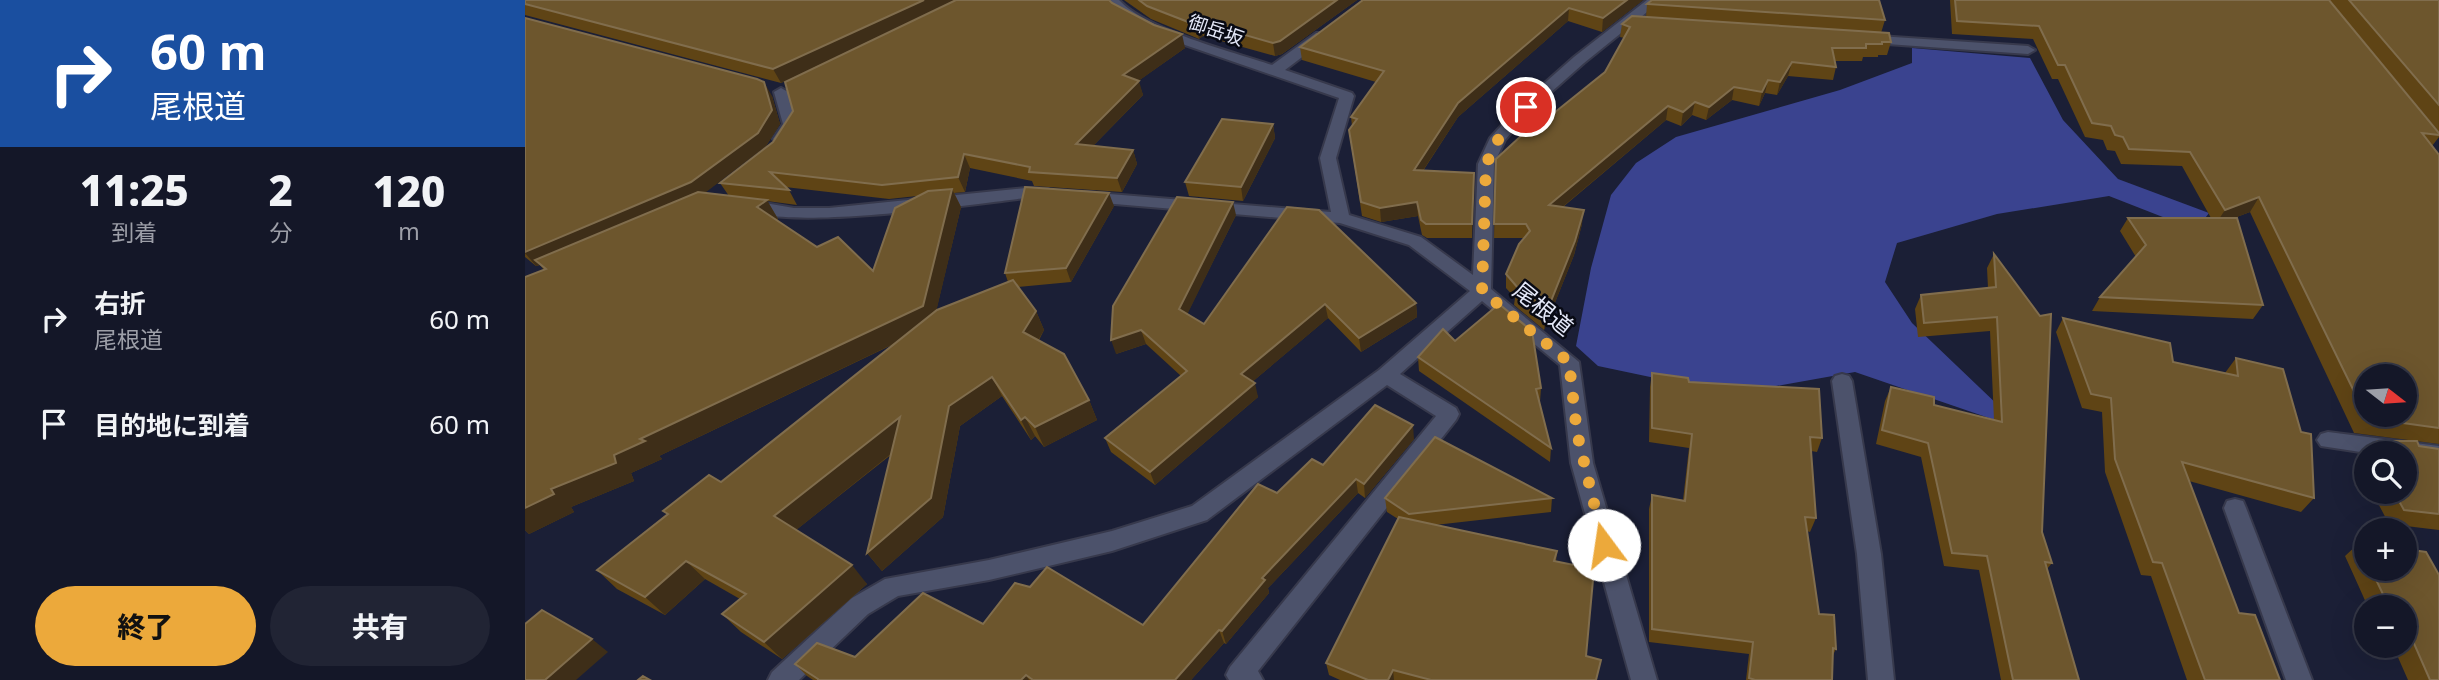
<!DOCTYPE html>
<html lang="ja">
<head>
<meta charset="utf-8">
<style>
	body { margin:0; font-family:"Noto Sans","Noto Sans JP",sans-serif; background:#212434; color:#f1f3f6; height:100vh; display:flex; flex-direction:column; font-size:26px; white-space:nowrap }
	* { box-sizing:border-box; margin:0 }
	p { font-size:23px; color:#9d9fa8 }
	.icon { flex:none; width:38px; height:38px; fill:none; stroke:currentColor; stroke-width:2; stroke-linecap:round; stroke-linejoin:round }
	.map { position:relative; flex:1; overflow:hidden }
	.drawer { display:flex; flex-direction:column; background:#141728; width:525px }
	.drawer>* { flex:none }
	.guide { background:#1a4fa0; color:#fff; overflow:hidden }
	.needle { width:46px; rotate:107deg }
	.buttons { position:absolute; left:1829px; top:364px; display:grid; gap:14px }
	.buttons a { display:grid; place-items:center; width:63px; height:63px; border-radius:50%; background:#141728; box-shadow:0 7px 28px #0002,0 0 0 2px #333645; font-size:35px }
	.pin { position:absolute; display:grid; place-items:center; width:60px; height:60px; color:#fff; margin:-30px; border:4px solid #fff; border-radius:50%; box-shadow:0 2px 7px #0007 }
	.me { position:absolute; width:77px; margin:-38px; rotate:346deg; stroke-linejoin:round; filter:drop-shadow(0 0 5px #0008) }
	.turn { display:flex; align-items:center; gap:24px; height:147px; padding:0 35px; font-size:32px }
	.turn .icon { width:91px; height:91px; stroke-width:2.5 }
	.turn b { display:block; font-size:49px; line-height:60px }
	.eta { display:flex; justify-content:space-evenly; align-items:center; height:119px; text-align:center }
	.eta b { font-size:42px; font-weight:800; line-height:49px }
	.action { display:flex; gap:14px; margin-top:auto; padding:14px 35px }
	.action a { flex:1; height:80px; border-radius:42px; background:#eca93b; color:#111; font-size:28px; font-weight:800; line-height:80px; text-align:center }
	.action a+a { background:#212434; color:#f1f3f6 }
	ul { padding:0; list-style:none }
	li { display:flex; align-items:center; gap:21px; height:105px; padding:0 35px }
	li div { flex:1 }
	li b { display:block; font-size:26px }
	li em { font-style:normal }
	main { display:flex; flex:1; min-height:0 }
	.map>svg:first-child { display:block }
</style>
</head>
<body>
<main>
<section class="drawer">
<div class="guide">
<div class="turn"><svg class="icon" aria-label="right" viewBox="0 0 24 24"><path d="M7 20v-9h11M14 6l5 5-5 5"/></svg><div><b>60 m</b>尾根道</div></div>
</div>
<div class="eta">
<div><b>11:25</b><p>到着</p></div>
<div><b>2</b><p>分</p></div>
<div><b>120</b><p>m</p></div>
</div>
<ul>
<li><svg class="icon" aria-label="right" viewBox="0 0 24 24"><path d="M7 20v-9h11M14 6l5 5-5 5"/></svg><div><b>右折</b><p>尾根道</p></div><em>60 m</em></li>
<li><svg class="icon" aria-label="arrive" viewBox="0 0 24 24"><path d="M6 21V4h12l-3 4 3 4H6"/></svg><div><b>目的地に到着</b></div><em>60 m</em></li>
</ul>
<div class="action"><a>終了</a><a>共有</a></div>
</section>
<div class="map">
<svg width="1914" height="680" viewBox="0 0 1914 680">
	<rect width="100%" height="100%" fill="#1b1f36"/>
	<!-- forest -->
	<polygon fill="#3a438f" points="1387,48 1505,58 1538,120 1593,179 1684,213 1671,230 1584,196 1472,214 1372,243 1360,282 1387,323 1499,430 1330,372 1206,394 1073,366 1051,346 1066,268 1086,195 1111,163 1151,137 1315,90 1387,63"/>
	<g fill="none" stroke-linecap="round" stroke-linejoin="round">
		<!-- minor casing -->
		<g stroke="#37394c" stroke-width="4">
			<g id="minor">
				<path d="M580 0H594C623 31 706 51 747 65L791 33H801V39L760 70 827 93 829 96 811 158 824 215 896 237 948 275 953 164 965 138 996 104 1049 57 1122 0H1137L1059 63 1006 110 980 140 969 164 966 289 1054 362 1068 463 1132 680H1106L1046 463 1035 365 957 301 875 374 931 408 934 414 931 420 733 671 738 680H704L701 675 705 667 911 416 862 385 682 520 587 551 464 580 373 596 343 614 274 680H243L247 672 327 598 360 579 464 560 587 531 667 506 854 370 945 291 884 245 815 223 554 201 552 197 554 193 560 192 806 212 795 158 814 98 634 36 592 14Z"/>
				<polygon points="1339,35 1503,46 1510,50 1503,54 1334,42 1332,39"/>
				<polygon points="256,88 263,92 274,124 262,142 256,144 248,139 258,124 249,92"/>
				<path d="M501 188 523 189 531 194 523 199 501 198C456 203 239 235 214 205L222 200 269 208H304Z"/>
				<polygon points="1317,374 1324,376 1327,381 1356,554 1369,680 1343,680 1332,554 1307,381 1310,376"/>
				<polygon points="1803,432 1914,446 1914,462 1880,458 1880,453 1842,453 1796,446 1792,440 1796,434"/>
				<polygon points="1710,499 1718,501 1721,508 1787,680 1761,680 1699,508 1702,501"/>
			</g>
		</g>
		<!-- minor -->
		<use href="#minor" fill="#4c526b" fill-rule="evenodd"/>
	</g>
	<!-- wall -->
	<g fill="#5f4415" fill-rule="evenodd">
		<path d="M0 0 587 3 660 48 613 81 618 95 568 146 608 150 612 164 597 192 509 186 507 181 445 168 440 192 429 193 436 207 411 311 483 282 480 273 589 206 546 282 493 287 511 311 519 330 514 340 564 400 572 420 519 447 510 436 506 440 477 396 435 426 418 517 357 571 342 553 367 454 271 530 342 584 257 659 216 632 197 614 215 599 180 579 140 615 92 589 72 570 142 514 138 511 196 482 371 343 134 456 137 459 106 473 109 481 46 507 49 512 4 534 0 530V277L19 270 15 265 11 266 0 257V18L247 96 255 124 241 146 179 193 204 196 195 183 248 142 268 111 287 68 256 83 0 15ZM260 187 364 199 392 196 348 271 292 247 252 220 253 219 242 201 272 205 264 190Z"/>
		<polygon points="599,0 832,0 757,54 750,56 678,36 674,39 667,36 626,19"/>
		<polygon points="838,0 1118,0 1077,32 1043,21 933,117 898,171 949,173 947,238 902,238 897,235 893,216 856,222 837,216 824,130 827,126 826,117 851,82 777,60 775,47"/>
		<polygon points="1425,0 1804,0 1914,133 1914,137 1907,146 1914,155 1914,444 1829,433 1725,212 1709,218 1738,305 1728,319 1567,311 1575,297 1611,257 1595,231 1603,218 1686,218 1657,166 1596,164 1590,151 1582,150 1578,140 1560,137 1533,79 1527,79 1508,39 1427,34"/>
		<polygon points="1804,0 1914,0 1914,132"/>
		<polygon points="1122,4 1360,20 1356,33 1366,42 1362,55 1353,55 1353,57 1338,57 1337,61 1310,61 1311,67 1308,80 1263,76 1252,95 1240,93 1234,106 1207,100 1181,120 1167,115 1156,126 1141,120 1038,207 1057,224 1049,255 1019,330 989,305 990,298 981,288 981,274 999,238 969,238 971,159 1080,72 1099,38 1095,37 1097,24 1121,17"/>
		<polygon points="748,124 750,138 718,201 664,196 660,182"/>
		<polygon points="762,207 891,303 892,317 836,352 803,318 727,382 733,397 630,485 586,452 580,438 656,376 621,344 591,354 711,215 662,314 679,324"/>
		<polygon points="1469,254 1517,532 1527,563 1522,569 1554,680 1476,680 1454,570 1419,566 1396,457 1351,444 1360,401 1366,387 1409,405 1469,420 1465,331 1393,337 1390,309 1396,295 1463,288 1462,268"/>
		<polygon points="1538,318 1648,362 1700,373 1711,358 1789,498 1776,512 1664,481 1714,613 1755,680 1662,680 1626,576 1616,575 1580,472 1577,412 1557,408 1531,332"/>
		<polygon points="930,341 1016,388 1015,402 1014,402 1026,448 1025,462 894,371 893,357"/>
		<polygon points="1127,373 1164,382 1297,438 1292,452 1286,451 1291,518 1285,532 1282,531 1294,614 1311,649 1308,655 1307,680 1221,680 1224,654 1124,642 1124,509 1127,495 1158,500 1164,448 1124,442 1125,387"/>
		<polygon points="889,439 840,498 833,493 743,588 744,593 701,644 699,643 666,680 288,680 282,676 270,664 330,657 458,624 618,625 752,493 798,465"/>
		<polygon points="1853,441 1914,449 1914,530 1864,524 1847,492 1880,492 1880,453 1841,453"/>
		<polygon points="1841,454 1841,480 1832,463"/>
		<polygon points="860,498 1027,498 1026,512 910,525 1032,551 1031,562 1061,656 1072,680 815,680 804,675 801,663 873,519 862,512"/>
		<polygon points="1834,543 1841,544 1841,569 1880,569 1914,680 1883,680 1868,646 1880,646 1880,607 1843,607 1820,556"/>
	</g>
	<!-- shaded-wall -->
	<g fill="#3e2e18">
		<polygon points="399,0 433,0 256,83 248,69"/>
		<polygon points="812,0 832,0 757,54 750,56 748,43"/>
		<polygon points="1102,0 1118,0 1077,32 1078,18"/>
		<polygon points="1044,8 1043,21 933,117 889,184 889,170 933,103"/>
		<polygon points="675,22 678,36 674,39 671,25"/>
		<polygon points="657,34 660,48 602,89 598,75"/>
		<polygon points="1267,62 1263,76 1252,95 1255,82"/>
		<polygon points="1243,80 1240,93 1234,106 1237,92"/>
		<polygon points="614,81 618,95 556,158 551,144"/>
		<polygon points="239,82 247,96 255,124 241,146 176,196 10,260 15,265 11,266 0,253 0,252"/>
		<polygon points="1209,87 1207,100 1181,120 1184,107"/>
		<polygon points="1170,102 1167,115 1156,126 1158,112"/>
		<polygon points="1143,106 1141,120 1023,219 1024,205"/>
		<polygon points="748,124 750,138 718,201 716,187"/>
		<polygon points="608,150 612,164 597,192 592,178"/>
		<polygon points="439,154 445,168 440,192 433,177"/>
		<polygon points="427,189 436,207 408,325 134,456 137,459 106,473 109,481 46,507 49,512 4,534 0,530 0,508 26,489 89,455 115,439 398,306"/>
		<polygon points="584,193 589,206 546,282 541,268"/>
		<polygon points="1734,197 1725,212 1690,225 1700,210"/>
		<polygon points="242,200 253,219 244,226 232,207"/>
		<polygon points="708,202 711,215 658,323 654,309"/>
		<polygon points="892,202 893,216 856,222 855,208"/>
		<polygon points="1059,210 1057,224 1049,255 1019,330 1020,316"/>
		<polygon points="891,303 892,317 836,352 834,338"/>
		<polygon points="800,304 803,318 720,388 716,374"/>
		<polygon points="511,311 519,330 507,351 498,332"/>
		<polygon points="616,330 621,344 591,354 586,340"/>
		<polygon points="467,377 477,396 435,426 418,517 357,571 342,553 424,406"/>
		<polygon points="730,383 733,397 630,485 625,472"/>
		<polygon points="564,400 572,420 519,447 510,427"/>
		<polygon points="375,417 387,437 265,535 249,516"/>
		<polygon points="500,417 510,436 506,440 496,420"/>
		<polygon points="888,425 889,439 840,498 839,484"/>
		<polygon points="831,479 833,493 743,588 744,593 701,644 697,631 737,578"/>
		<polygon points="161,561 180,579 140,615 120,597"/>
		<polygon points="327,565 342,584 257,659 239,642"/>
		<polygon points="694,630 699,643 666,680 650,680"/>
		<polygon points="67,639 83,652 51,680 20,680"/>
		<polygon points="868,670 869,680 863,680"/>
		<polygon points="501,675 504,680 496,680"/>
	</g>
	<!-- building -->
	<g fill="#6d562d" stroke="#806d4d" stroke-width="2" fill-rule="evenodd">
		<polygon points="0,0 399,0 248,69 0,4"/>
		<polygon points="431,0 584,0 587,3 629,25 657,34 598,75 614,81 551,144 608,150 592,178 504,172 505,167 439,154 433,177 357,185 245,172 264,190 195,183 248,142 268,111 260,82"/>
		<polygon points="614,0 812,0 755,41 748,43 675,22 671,25 622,6"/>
		<polygon points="838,0 1102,0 1078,18 1044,8 933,103 889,170 949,173 947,224 901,224 896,220 892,202 855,208 836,202 824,130 832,119 826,117 859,71 775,47"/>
		<polygon points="1127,0 1354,0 1360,20 1122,4"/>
		<path d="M1430 0H1804L1914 133V135L1897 133 1914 155V428L1842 418 1734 197 1700 210 1665 152 1604 149 1598 137 1590 135 1586 126 1567 123 1540 65H1533L1514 26 1432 21ZM1841 376H1880V415H1841Z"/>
		<polygon points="1824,0 1914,0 1914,105"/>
		<polygon points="1107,16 1364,33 1366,42 1357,42 1357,44 1341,44 1341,48 1307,48 1311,67 1267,62 1255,82 1243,80 1237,92 1209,87 1184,107 1170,102 1158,112 1143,106 1024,205 1059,210 1050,241 1020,316 990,291 993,288 981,274 994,244 1005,231 1001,224 969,224 971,159 1009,124 1014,125 1080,72 1105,27 1097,24"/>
		<polygon points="0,18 232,79 239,82 247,110 233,133 166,182 0,252"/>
		<polygon points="697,119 748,124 716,187 660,182"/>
		<polygon points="500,187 584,193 541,268 480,273"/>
		<polygon points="427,189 398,306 115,439 120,441 89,455 91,463 26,489 29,494 0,508 0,277 21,269 10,260 173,192 242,200 232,207 292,247 313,237 348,271 370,208 403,191"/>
		<polygon points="652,197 708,202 654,309 679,324 762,207 794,210 891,303 834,338 800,304 716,374 730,383 625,472 580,438 662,371 616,330 586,340 588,306"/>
		<polygon points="1603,218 1712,218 1738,305 1575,297 1621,245"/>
		<polygon points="1469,254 1515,316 1526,314 1517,532 1527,563 1520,562 1554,680 1488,680 1462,556 1427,553 1403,443 1357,430 1366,387 1409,397 1409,405 1477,422 1472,317 1399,323 1396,295 1471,287"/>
		<polygon points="488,280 511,311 498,332 539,354 564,400 510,427 500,417 496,420 467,377 424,406 406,498 342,553 375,417 249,516 327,565 239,642 197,614 221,594 161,561 120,597 72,570 143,514 138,511 184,475 196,482 412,310"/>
		<polygon points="974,304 1007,331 1016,388 1011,389 1026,448 893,357 918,329 930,341"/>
		<polygon points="1538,318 1645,343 1648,362 1713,376 1711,358 1758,369 1776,432 1786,434 1789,498 1657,462 1714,613 1730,615 1755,680 1680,680 1637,563 1628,562 1590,459 1586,398 1566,394"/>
		<polygon points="1127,373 1163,378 1164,382 1294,389 1297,438 1285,437 1291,518 1280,517 1294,614 1309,615 1311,649 1308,648 1307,680 1230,680 1224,678 1228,642 1127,629 1127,495 1160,501 1167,434 1127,428"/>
		<polygon points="850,405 888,425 839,484 831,479 737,578 740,580 697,631 694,630 650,680 508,680 501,675 496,680 293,680 293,679 270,664 292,643 330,657 398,593 458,624 490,583 505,587 522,567 618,625 733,484 752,493 787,459 798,465"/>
		<polygon points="910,437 1027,498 884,514 860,498"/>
		<polygon points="1853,441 1892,441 1894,446 1914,449 1914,514 1879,510 1869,492 1880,492 1880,453 1849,453 1846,449 1859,452"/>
		<polygon points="874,517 1032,551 1029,561 1069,569 1061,656 1076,660 1071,680 906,680 868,670 863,680 843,680 801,663"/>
		<polygon points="1834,543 1841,544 1841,558"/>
		<polygon points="1880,549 1901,552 1914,575 1914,680 1905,680 1880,623 1880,607 1864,607 1846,569 1880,569"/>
		<polygon points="17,610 67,639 20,680 0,680 0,624"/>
		<polygon points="118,676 125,680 113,680"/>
	</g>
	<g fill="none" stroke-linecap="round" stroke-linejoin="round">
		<!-- route -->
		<polyline stroke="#eca93b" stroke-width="12" stroke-dasharray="0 21.6" points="1001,107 974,138 961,164 957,291 1044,362 1052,433 1079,545"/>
	</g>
	<g text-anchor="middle" stroke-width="5" stroke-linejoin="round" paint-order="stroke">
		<!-- far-street labels -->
		<g font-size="19" fill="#e4e8f8" stroke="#080a14">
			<text transform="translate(691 30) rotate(19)" y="7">御岳坂</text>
		</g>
		<!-- street labels -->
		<g font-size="23" fill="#e4e8f8" stroke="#080a14">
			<text transform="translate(1018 309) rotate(39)" y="8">尾根道</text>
		</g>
	</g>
</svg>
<div class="buttons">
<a><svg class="needle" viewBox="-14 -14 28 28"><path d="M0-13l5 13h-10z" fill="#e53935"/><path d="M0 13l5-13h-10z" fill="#9d9fa8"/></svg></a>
<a><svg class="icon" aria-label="search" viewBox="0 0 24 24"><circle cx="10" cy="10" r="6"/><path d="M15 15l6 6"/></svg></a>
<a>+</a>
<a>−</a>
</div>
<div class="pin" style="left:1001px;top:107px;background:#d93025"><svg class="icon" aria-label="arrive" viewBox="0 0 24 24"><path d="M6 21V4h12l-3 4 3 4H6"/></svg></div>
<svg class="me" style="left:1079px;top:545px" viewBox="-20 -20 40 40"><circle r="19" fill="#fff"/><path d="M0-13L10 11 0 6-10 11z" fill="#eca93b"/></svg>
</div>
</main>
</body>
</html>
